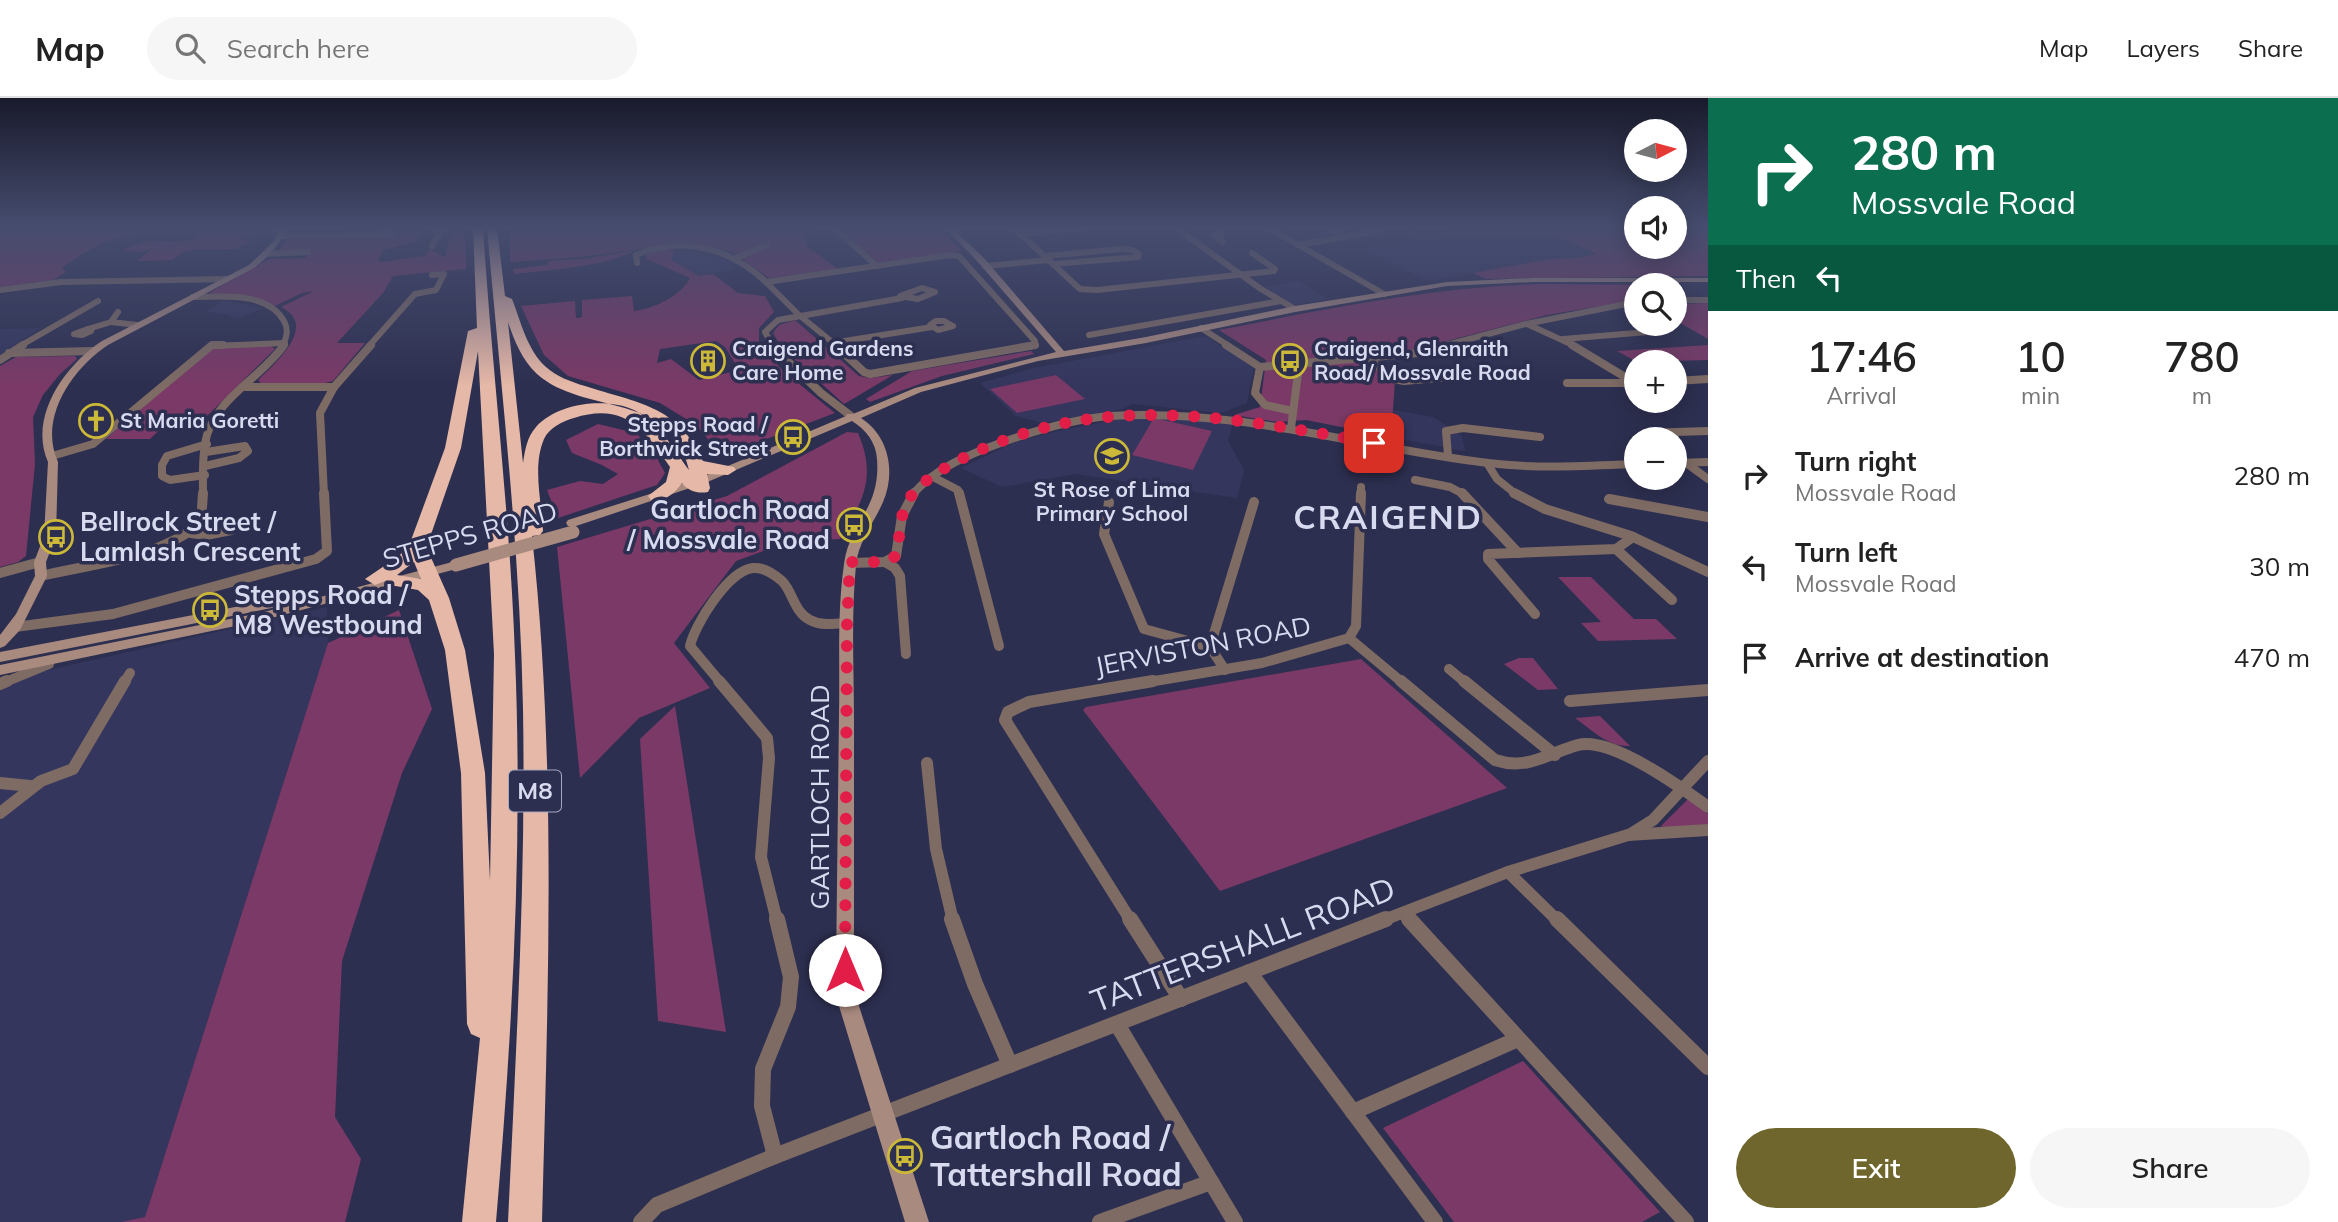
<!DOCTYPE html>
<html lang="en">
<head>
<meta charset="utf-8">
<style>
	body { margin:0; font-family:Mulish,sans-serif; background:#f6f6f6; color:#222; height:100vh; display:flex; flex-direction:column; font-size:26px; white-space:nowrap }
	* { box-sizing:border-box; margin:0 }
	p { font-size:23px; color:#767676 }
	.icon { flex:none; width:38px; height:38px; fill:none; stroke:currentColor; stroke-width:2; stroke-linecap:round; stroke-linejoin:round }
	.map { position:relative; flex:1; overflow:hidden }
	.sheet { display:flex; flex-direction:column; background:#fff; width:630px }
	.sheet>* { flex:none }
	.banner { background:#0b6e4f; color:#fff; overflow:hidden }
	.needle { width:46px; rotate:84deg }
	.controls { position:absolute; left:1624px; top:21px; display:grid; gap:14px }
	.controls a { display:grid; place-items:center; width:63px; height:63px; border-radius:50%; background:#fff; box-shadow:0 4px 18px #0003; font-size:35px }
	.pin { position:absolute; display:grid; place-items:center; width:60px; height:60px; color:#fff; margin:-30px; border-radius:14px; box-shadow:0 4px 10px #0006 }
	.me { position:absolute; width:77px; margin:-38px; rotate:0deg; stroke-linejoin:round; filter:drop-shadow(0 0 5px #0008) }
	.turn { display:flex; align-items:center; gap:24px; height:147px; padding:0 28px; font-size:32px }
	.turn .icon { width:91px; height:91px; stroke-width:2.5 }
	.turn b { display:block; font-size:49px; line-height:60px }
	.then { display:flex; align-items:center; height:66px; padding:0 28px; background:#0003; gap:14px; font-size:26px }
	.eta { display:flex; justify-content:space-evenly; align-items:center; height:119px; text-align:center }
	.eta b { font-size:42px; font-weight:600; line-height:49px }
	.primary-button { display:flex; gap:14px; margin-top:auto; padding:14px 28px }
	.primary-button a { flex:1; height:80px; border-radius:42px; background:#6e662c; color:#fff; font-size:28px; font-weight:600; line-height:80px; text-align:center }
	.primary-button a+a { background:#f6f6f6; color:#222 }
	ul { padding:0; list-style:none }
	li { display:flex; align-items:center; gap:21px; height:91px; padding:0 28px }
	li div { flex:1 }
	li b { display:block; font-size:26px }
	li em { font-style:normal }
	header { display:flex; align-items:center; gap:42px; box-sizing:border-box; height:98px; padding:0 35px; background:#fff; border-bottom:2px solid #e0e0e0 }
	header strong { font-size:33px }
	nav { display:flex; gap:38px; margin-inline-start:auto; font-size:24px }
	.search { width:490px; height:63px; background:#f6f6f6; display:flex; align-items:center; gap:18px; box-sizing:border-box; padding:0 24px; border-radius:38px; color:#767676; font-size:26px }
	main { display:flex; flex:1; min-height:0 }
	.map>svg:first-child { display:block }
</style>
</head>
<body>
<header>
<strong>Map</strong>
<div class="search"><svg class="icon" aria-label="search" viewBox="0 0 24 24"><circle cx="10" cy="10" r="6"/><path d="M15 15l6 6"/></svg>Search here</div>
<nav><a>Map</a><a>Layers</a><a>Share</a></nav>
</header>
<main>
<div class="map">
<svg width="1708" height="1124" viewBox="0 0 1708 1124">
	<rect width="100%" height="100%" fill="#2d2f50"/>
	<!-- built -->
	<g fill="#34365e">
		<polygon points="1464,130 1531,130 1546,133 1598,156 1576,160 1549,161 1429,183 1359,151 1408,142 1407,133 1435,135"/>
		<polygon points="674,152 712,158 726,162 736,171 699,178 671,162"/>
		<polygon points="1299,183 1328,201 1294,207 1264,189"/>
		<polygon points="223,202 264,210 236,221 226,216 206,214"/>
		<polygon points="41,230 2,255 0,257 0,231"/>
		<polygon points="1205,238 1254,269 1247,305 1221,315 1132,306 1123,311 1043,325 1016,318 980,285 1034,270"/>
		<polygon points="1393,312 1433,319 1462,338 1465,353 1391,339"/>
		<polygon points="1153,318 1233,325 1228,343 1244,372 1237,400 1076,376 1002,389 961,370 1013,345 1053,334 1114,322"/>
		<polygon points="327,509 328,545 145,1119 121,1124 0,1124 0,583"/>
	</g>
	<!-- green -->
	<g fill="#7a3966" fill-rule="evenodd">
		<path d="M0 130H280V134L244 138 240 141 253 143 235 151 193 152 182 154 172 162 137 163 153 150 142 154 122 152 144 143 175 144 192 142 197 134C138 133 110 134 62 170L66 174 53 182 0 189Z"/>
		<path d="M412 130H422L415 144 383 152 378 162 381 164 425 158 430 151 445 159 452 130H465L466 171 393 178 383 195 337 245H365L333 283 325 285H261L258 282C275 266 319 227 281 209L314 193 302 195 275 208 267 204 209 195 269 161 305 160 310 154H277L289 140 391 139Z"/>
		<polygon points="510,130 828,130 804,138 807,148 838,171 769,180 734,155 715,149 671,147 580,159 510,164"/>
		<polygon points="839,130 939,130 962,153 878,164"/>
		<polygon points="1531,130 1636,130 1636,149 1675,149 1675,130 1708,130 1708,178 1486,181 1473,175 1549,161 1576,160 1597,156 1546,133"/>
		<path d="M662 151 674 152 671 162 699 178 713 176 738 195 765 198 774 214 759 230V245L782 272 835 315 722 358 696 327 660 305 568 278 544 257 521 208 575 203 576 220 582 219V202L632 198 634 213C653 211 681 198 690 180L647 161 646 157ZM716 243 725 249 739 272 699 282 671 261 657 265 660 251Z"/>
		<path d="M636 152C599 170 554 171 514 176L513 171 547 167 548 163 584 161Z"/>
		<path d="M1542 186 1662 187H1636V202L1547 217 1373 262 1395 283 1391 339 1306 322 1277 324 1234 317 1260 309 1266 262 1219 232C1327 211 1432 189 1542 186Z"/>
		<polygon points="1708,205 1708,241 1675,222 1675,206"/>
		<polygon points="795,222 859,278 870,280 893,277 844,306 782,250 773,235 779,227"/>
		<polygon points="1708,247 1708,262 1637,264 1617,253"/>
		<polygon points="271,248 275,251 206,319 173,319 150,341 106,341 209,251 215,249"/>
		<polygon points="1031,253 1034,256 942,278 870,304 866,301 912,273"/>
		<polygon points="75,258 77,261 60,276 43,297 33,319 35,366 26,458 18,464 0,469 0,268 16,259"/>
		<polygon points="1056,277 1085,301 1017,315 990,291"/>
		<polygon points="1154,320 1212,333 1193,372 1132,357"/>
		<polygon points="598,326 636,335 653,353 665,375 657,387 558,420 547,392 580,383 603,386 618,376 602,367 572,355 566,342"/>
		<path d="M847 334 858 335C877 379 863 403 840 441L791 443 736 463 674 545 710 590 639 620 580 680 557 449 727 398Z"/>
		<polygon points="1558,479 1591,479 1634,521 1656,521 1677,541 1598,543 1581,525 1601,524"/>
		<polygon points="399,512 432,611 402,675 342,863 335,1019 361,1061 345,1124 121,1124 145,1119 328,545"/>
		<polygon points="1519,560 1533,560 1558,591 1538,592 1504,566"/>
		<polygon points="1361,561 1507,690 1220,793 1083,612 1086,609"/>
		<polygon points="675,608 726,934 658,923 640,641"/>
		<path d="M1600 618 1630 648C1608 649 1592 632 1575 620Z"/>
		<polygon points="1688,701 1708,716 1708,726 1667,732 1661,728"/>
		<polygon points="1523,963 1660,1114 1642,1124 1454,1124 1383,1030"/>
	</g>
	<g fill="none" stroke-linecap="round" stroke-linejoin="round">
		<!-- street-far4 -->
		<g stroke="#7e6b64" stroke-width="6">
			<polyline points="834,130 877,168"/>
			<polyline points="1014,130 1080,191 1097,192 1274,173 1275,171 1252,155"/>
			<polyline points="1176,130 1261,191 1295,211"/>
			<polyline points="1216,130 1222,136 1213,137 1223,144"/>
			<polyline points="1269,130 1384,196"/>
			<polyline points="1330,130 1345,139"/>
			<polyline points="1020,136 1085,130"/>
			<polyline points="283,138 392,136"/>
			<polyline points="1298,147 1378,133"/>
			<polyline points="432,148 442,130"/>
			<polyline points="266,156 308,154"/>
			<polyline points="1045,158 1122,151 1133,152 1139,156 1138,159 1053,166"/>
			<polyline points="736,160 767,147"/>
			<path d="M637 165 636 157C682 137 730 150 766 184"/>
			<polyline points="985,168 1049,162"/>
			<polyline points="766,184 799,217 837,248"/>
			<polyline points="766,184 950,157 959,158 1035,243 1035,247 1027,248"/>
			<polygon points="922,190 935,194 918,201 900,198"/>
			<polyline points="0,192 61,184 227,181"/>
			<path d="M193 199C222 199 267 193 284 223 289 232 287 240 282 248"/>
			<polyline points="1675,202 1708,202"/>
			<polygon points="936,223 944,223 953,228 938,232 930,227"/>
			<polyline points="111,224 137,227"/>
			<polyline points="1527,226 1575,248"/>
			<polyline points="1201,230 1229,248"/>
			<polygon points="88,231 91,233 82,237 74,236"/>
			<polyline points="88,231 111,224 118,214"/>
			<polyline points="1089,237 1281,203"/>
			<polyline points="1563,241 1660,233"/>
			<polyline points="832,245 932,229"/>
			<polyline points="20,248 98,203"/>
			<polyline points="210,248 285,245"/>
			<polyline points="369,248 415,196 436,192 444,176 432,177"/>
			<polyline points="773,248 765,234 778,222 902,200"/>
			<polyline points="1443,248 1526,226 1636,204"/>
		</g>
		<!-- street-far3 -->
		<g stroke="#7e6b64" stroke-width="8">
			<polyline points="771,247 821,295 851,318"/>
			<polyline points="835,247 864,274 870,276 1035,247"/>
			<polyline points="1226,247 1260,269"/>
			<polyline points="1572,247 1635,285"/>
			<polyline points="9,255 93,253"/>
			<polyline points="1369,261 1394,281 1404,283 1459,278"/>
			<polyline points="0,262 23,247"/>
			<polyline points="1290,267 1298,276 1291,330"/>
			<polyline points="1260,269 1419,255 1450,247"/>
			<polyline points="1260,269 1255,295 1265,307 1293,313"/>
			<polyline points="1675,283 1708,281"/>
			<polyline points="1567,285 1633,285"/>
			<polyline points="243,289 334,289"/>
			<polyline points="1645,335 1708,333"/>
			<polyline points="52,358 93,346 212,247 223,247"/>
			<polyline points="1448,358 1446,333 1463,330 1540,339"/>
			<polyline points="1487,365 1497,381 1517,397"/>
			<polyline points="1675,365 1708,364"/>
			<polyline points="1686,365 1708,381"/>
			<polyline points="205,368 239,360 248,353 245,348 206,354"/>
			<polyline points="205,377 170,382 162,378 162,367 167,358 207,346"/>
			<polyline points="933,379 958,392 959,397"/>
			<polyline points="1415,382 1450,389 1465,397"/>
			<path d="M203 397C203 377 202 356 207 337 218 299 262 279 284 247"/>
			<polyline points="324,397 320,315 334,289 371,247"/>
			<path d="M912 397C935 370 970 356 1003 344 1037 332 1073 321 1110 318 1238 310 1362 350 1488 365 1537 371 1587 368 1636 366"/>
			<polyline points="1361,397 1361,389"/>
		</g>
		<!-- street-far2 -->
		<g stroke="#7e6b64" stroke-width="10">
			<polyline points="959,395 999,548"/>
			<polyline points="1462,395 1518,455"/>
			<polyline points="1514,395 1545,411 1631,438 1708,474"/>
			<polyline points="1609,401 1708,419"/>
			<polyline points="1109,404 1104,436 1144,531 1210,549"/>
			<polyline points="191,435 206,437 231,432"/>
			<polyline points="1616,451 1672,502"/>
			<polyline points="885,464 895,470 900,478 906,556"/>
			<polyline points="850,465 885,464 896,458 902,418 914,395"/>
			<polyline points="0,475 40,464"/>
			<path d="M41 478C95 465 157 461 201 425L203 395"/>
			<polyline points="1535,516 1488,461 1488,456 1616,451 1633,439"/>
			<polyline points="15,529 113,516 316,461 327,453 324,395"/>
			<polyline points="1349,540 1403,585"/>
			<polyline points="1449,571 1466,585"/>
			<polyline points="1225,572 1210,549 1254,404"/>
			<polyline points="3,585 49,566"/>
			<polyline points="124,585 130,575"/>
			<path d="M721 585 690 548C695 526 728 473 753 470 763 469 774 476 782 483 793 494 794 514 810 522 821 528 835 526 847 525"/>
			<polyline points="1143,585 1262,565 1349,540 1356,528 1361,395"/>
		</g>
		<!-- street-far1 -->
		<g stroke="#7e6b64" stroke-width="12">
			<polyline points="719,583 767,640 769,660 761,759 777,823"/>
			<path d="M1401 583 1495 662C1528 673 1548 655 1578 647 1611 638 1682 690 1708 709"/>
			<polyline points="1464,583 1555,657"/>
			<polyline points="0,586 7,583"/>
			<polyline points="1570,603 1708,592"/>
			<polyline points="927,665 936,751 953,823"/>
			<polyline points="0,685 30,688"/>
			<polyline points="0,715 41,683 73,671 125,583"/>
			<polyline points="1629,737 1653,722 1708,663"/>
			<polyline points="1508,774 1558,823"/>
			<polyline points="1403,815 1410,823"/>
			<polyline points="1131,823 1005,622 1008,614 1029,604 1153,583"/>
			<polyline points="1381,823 1508,774 1628,737 1708,732"/>
		</g>
		<!-- street -->
		<g stroke="#7e6b64" stroke-width="16">
			<polyline points="952,821 975,886 1010,967"/>
			<polyline points="1130,821 1181,901"/>
			<polyline points="1409,821 1686,1124"/>
			<polyline points="1557,821 1708,969"/>
			<polyline points="1249,874 1435,1124"/>
			<polyline points="1117,926 1235,1124"/>
			<polyline points="1353,1014 1518,941"/>
			<polyline points="775,1058 762,1008 763,971 788,909 791,879 777,821"/>
			<polyline points="641,1124 657,1107 775,1058 1386,821"/>
			<polyline points="1100,1124 1211,1084"/>
		</g>
		<!-- secondary -->
		<g fill="#a98a7f" fill-rule="evenodd">
			<path d="M280 130H287C279 148 269 158 254 170L108 247C72 271 38 320 58 364L56 438 46 464 47 478 20 532 5 548 0 550V537L16 516 35 478 34 464 44 438 48 364C28 319 65 267 102 243L249 167 274 143Z"/>
			<path d="M945 130H952L983 159 1064 253 1146 239 1295 208 1447 184 1533 180H1708V184H1533L1447 188 1295 214 1146 245 1038 263 921 294 861 320C889 338 896 374 883 404 874 425 858 444 856 467 851 518 854 571 854 622 854 705 854 789 854 872L859 908 929 1124H905L839 908 836 872C837 787 838 701 839 616 840 566 837 515 844 466 849 425 881 411 877 361 876 344 866 332 852 323L705 385 576 428H568L566 425 568 422 697 381 846 318 847 316H853L915 290 1056 254 977 163Z"/>
			<polygon points="456,463 462,467 460,470 260,523 0,577 0,567 260,515"/>
			<polygon points="277,501 282,502 284,505 282,508 0,564 0,554"/>
		</g>
		<!-- highway -->
		<g fill="#e6b8a7" fill-rule="evenodd">
			<path d="M473 130H483C492 273 510 415 515 558 523 747 512 936 496 1124H462L480 940 471 936 467 926 461 675 445 552 429 502 418 492 390 487 388 482 375 487 365 481 399 458 410 445 445 350 468 233 477 230ZM478 253 494 556 490 783 485 675 465 552 449 500 429 455 428 445 461 350ZM414 464 421 481 397 477Z"/>
			<path d="M487 130H497L505 198 512 201C521 224 527 252 546 269 556 278 571 284 585 288 637 305 678 307 703 363L734 369 736 372 728 377 707 376 710 390 708 394C698 396 688 393 682 385 675 395 664 405 651 402L648 398 666 384 670 369C644 331 624 304 574 320 563 323 549 330 544 341 532 369 542 404 543 433L540 437 532 438C557 666 548 895 542 1124H508C516 953 526 782 523 611 520 450 501 290 487 130ZM508 224C514 242 522 262 537 276 584 318 671 292 689 372 674 352 659 324 634 312 606 299 557 305 536 329 527 339 525 352 523 365Z"/>
		</g>
		<!-- secondary-bridge -->
		<polyline stroke="#a98a7f" stroke-width="13" points="456,467 573,434"/>
	</g>
	<!-- sky -->
	<linearGradient id="sky" x2="0" y2="1"><stop stop-color="#191a2c"/><stop offset="0.45" stop-color="#464d6f"/><stop offset="1" stop-color="#464d6f" stop-opacity="0"/></linearGradient>
	<rect width="1708" height="288" fill="url(#sky)"/>
	<g fill="none" stroke-linecap="round" stroke-linejoin="round">
		<!-- route -->
		<path stroke="#e11d48" stroke-width="12" stroke-dasharray="0 21.6" d="M845 872 847 526 850 464H885L896 458C901 438 898 414 912 397 925 379 958 362 978 353 1110 293 1238 321 1374 345"/>
	</g>
	<!-- icons -->
	<defs>
		<g id="building-ring" transform="scale(1.75)"><circle r="9.5" fill="#2d2f50" stroke="#ccb938" stroke-width="1.5"/><path d="M-4-6H4V6H1V3H-1V6H-4ZM-2.5-4.3h1.7v1.8h-1.7ZM.8-4.3h1.7v1.8H.8ZM-2.5-1h1.7V.8h-1.7ZM.8-1h1.7V.8H.8Z" fill="#ccb938"/></g>
		<g id="bus-ring" transform="scale(1.75)"><circle r="9.5" fill="#2d2f50" stroke="#ccb938" stroke-width="1.5"/><path d="M-5-6H5V4H4V6H2V4H-2V6H-4V4H-5ZM-3.5-4V0h7V-4ZM-3.5 1.2v1.5H-2V1.2ZM2 1.2v1.5H3.5V1.2Z" fill="#ccb938"/></g>
		<g id="church-ring" transform="scale(1.75)"><circle r="9.5" fill="#2d2f50" stroke="#ccb938" stroke-width="1.5"/><path d="M-1.2-6h2.4v3.5h3.3v2.4h-3.3V6h-2.4V-.1h-3.3v-2.4h3.3Z" fill="#ccb938"/></g>
		<g id="school-ring" transform="scale(1.75)"><circle r="9.5" fill="#2d2f50" stroke="#ccb938" stroke-width="1.5"/><path d="M0-5L7-2L0 1L-7-2ZM-4 1L0 2.5L4 1V4Q0 6-4 4Z" fill="#ccb938"/></g>
	</defs>
	<g fill-rule="evenodd">
		<use href="#building-ring" x="708" y="263"/>
		<use href="#bus-ring" x="1290" y="263"/>
		<use href="#church-ring" x="96" y="323"/>
		<use href="#bus-ring" x="793" y="339"/>
		<use href="#school-ring" x="1112" y="358"/>
		<use href="#bus-ring" x="854" y="427"/>
		<use href="#bus-ring" x="56" y="439"/>
		<use href="#bus-ring" x="210" y="512"/>
		<use href="#bus-ring" x="905" y="1058"/>
	</g>
	<g text-anchor="middle" stroke-width="7" stroke-linejoin="round" paint-order="stroke">
		<!-- far-poi labels -->
		<g font-size="21" font-weight="bold" fill="#d8dbf0" stroke="#2d2f50" text-anchor="start">
			<text x="732" y="258">Craigend Gardens<tspan x="732" dy="24">Care Home</tspan></text>
			<text x="1314" y="258">Craigend, Glenraith<tspan x="1314" dy="24">Road/ Mossvale Road</tspan></text>
			<text x="120" y="330">St Maria Goretti</text>
			<text x="768" y="334" text-anchor="end">Stepps Road /<tspan x="768" dy="24">Borthwick Street</tspan></text>
			<text x="1112" y="399" text-anchor="middle">St Rose of Lima<tspan x="1112" dy="24">Primary School</tspan></text>
		</g>
		<!-- shield labels -->
		<rect fill="#2d2f50" stroke="#a5a7c0" stroke-width="2" x="509" y="672.5" width="52" height="41" rx="5"/>
		<g font-size="24" font-weight="bold" fill="#d8dbf0">
			<text x="535" y="701">M8</text>
		</g>
		<!-- poi labels -->
		<g font-size="26" font-weight="bold" fill="#d8dbf0" stroke="#2d2f50" text-anchor="start">
			<text x="830" y="421" text-anchor="end">Gartloch Road<tspan x="830" dy="30">/ Mossvale Road</tspan></text>
			<text x="80" y="433">Bellrock Street /<tspan x="80" dy="30">Lamlash Crescent</tspan></text>
			<text x="234" y="506">Stepps Road /<tspan x="234" dy="30">M8 Westbound</tspan></text>
		</g>
		<!-- street labels -->
		<g font-size="26" fill="#d8dbf0" stroke="#2d2f50">
			<text transform="translate(470 437) rotate(-16)" y="9">STEPPS ROAD</text>
			<text transform="translate(1203 548) rotate(-11)" y="9">JERVISTON ROAD</text>
			<text transform="translate(820 699) rotate(-90)" y="9">GARTLOCH ROAD</text>
		</g>
		<!-- near-street labels -->
		<g font-size="32" fill="#d8dbf0" stroke="#2d2f50">
			<text transform="translate(1243 847) rotate(-21)" y="11">TATTERSHALL ROAD</text>
		</g>
		<!-- near-poi labels -->
		<g font-size="32" font-weight="bold" fill="#d8dbf0" stroke="#2d2f50" text-anchor="start">
			<text x="930" y="1051">Gartloch Road /<tspan x="930" dy="37">Tattershall Road</tspan></text>
		</g>
		<!-- district labels -->
		<g font-size="33" font-weight="bold" letter-spacing="2" fill="#d8dbf0" stroke="#2d2f50">
			<text x="1388" y="431">CRAIGEND</text>
		</g>
	</g>
</svg>
<div class="controls">
<a><svg class="needle" viewBox="-14 -14 28 28"><path d="M0-13l5 13h-10z" fill="#e53935"/><path d="M0 13l5-13h-10z" fill="#767676"/></svg></a>
<a><svg class="icon" aria-label="sound" viewBox="0 0 24 24"><path d="M4 9h4l5-4v14l-5-4H4zM17 9q2 3 0 6"/></svg></a>
<a><svg class="icon" aria-label="search" viewBox="0 0 24 24"><circle cx="10" cy="10" r="6"/><path d="M15 15l6 6"/></svg></a>
<a>+</a>
<a>−</a>
</div>
<div class="pin" style="left:1374px;top:345px;background:#d93025"><svg class="icon" aria-label="arrive" viewBox="0 0 24 24"><path d="M6 21V4h12l-3 4 3 4H6"/></svg></div>
<svg class="me" style="left:845px;top:872px" viewBox="-20 -20 40 40"><circle r="19" fill="#fff"/><path d="M0-13L10 11 0 6-10 11z" fill="#e11d48"/></svg>
</div>
<section class="sheet">
<div class="banner">
<div class="turn"><svg class="icon" aria-label="right" viewBox="0 0 24 24"><path d="M7 20v-9h11M14 6l5 5-5 5"/></svg><div><b>280 m</b>Mossvale Road</div></div>
<div class="then">Then<svg class="icon" aria-label="left" viewBox="0 0 24 24"><path d="M17 20v-9H6M10 6l-5 5 5 5"/></svg></div>
</div>
<div class="eta">
<div><b>17:46</b><p>Arrival</p></div>
<div><b>10</b><p>min</p></div>
<div><b>780</b><p>m</p></div>
</div>
<ul>
<li><svg class="icon" aria-label="right" viewBox="0 0 24 24"><path d="M7 20v-9h11M14 6l5 5-5 5"/></svg><div><b>Turn right</b><p>Mossvale Road</p></div><em>280 m</em></li>
<li><svg class="icon" aria-label="left" viewBox="0 0 24 24"><path d="M17 20v-9H6M10 6l-5 5 5 5"/></svg><div><b>Turn left</b><p>Mossvale Road</p></div><em>30 m</em></li>
<li><svg class="icon" aria-label="arrive" viewBox="0 0 24 24"><path d="M6 21V4h12l-3 4 3 4H6"/></svg><div><b>Arrive at destination</b></div><em>470 m</em></li>
</ul>
<div class="primary-button"><a>Exit</a><a>Share</a></div>
</section>
</main>
</body>
</html>
